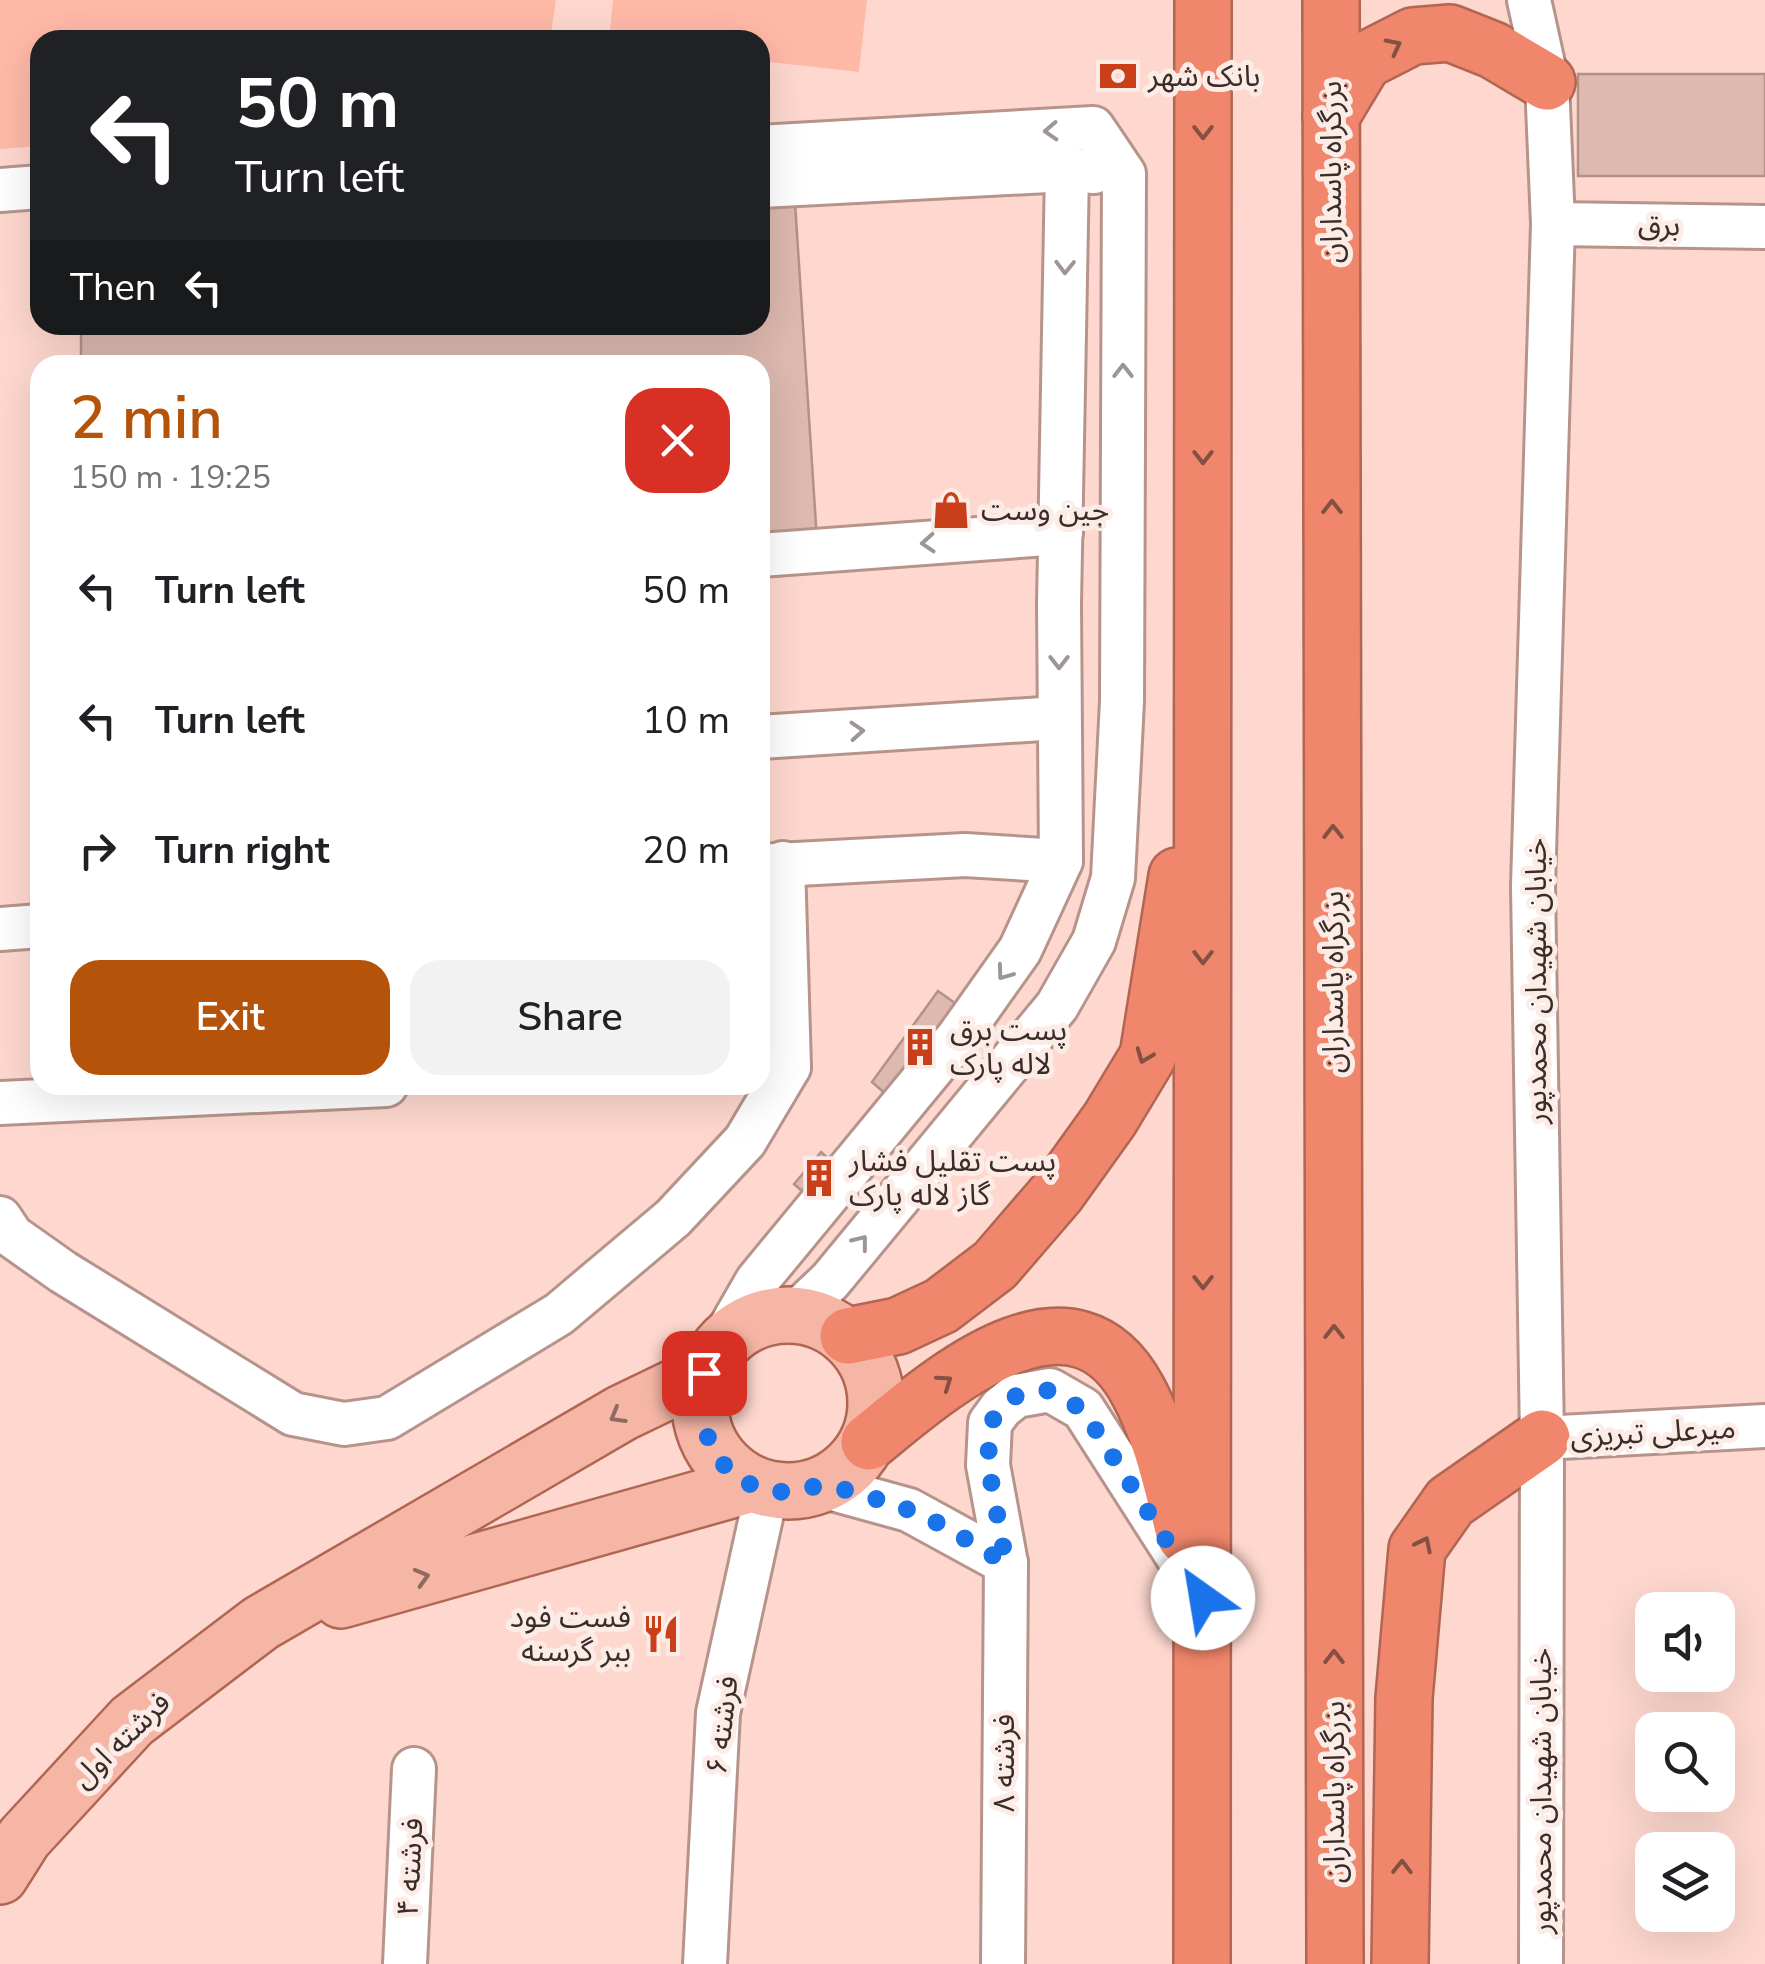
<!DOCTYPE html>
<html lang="en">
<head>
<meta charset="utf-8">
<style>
	body { margin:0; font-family:"Nunito Sans","Noto Sans Arabic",sans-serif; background:#f2f2f2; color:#202124; height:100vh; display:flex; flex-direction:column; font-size:38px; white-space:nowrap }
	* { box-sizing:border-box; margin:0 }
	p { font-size:32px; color:#757577 }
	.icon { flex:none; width:55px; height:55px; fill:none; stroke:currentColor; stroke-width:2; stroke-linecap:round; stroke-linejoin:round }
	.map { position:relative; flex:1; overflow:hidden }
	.side { position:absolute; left:30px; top:355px; width:740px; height:740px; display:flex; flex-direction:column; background:#fff; border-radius:30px; box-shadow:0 10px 40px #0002 }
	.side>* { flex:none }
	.top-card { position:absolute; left:30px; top:30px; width:740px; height:305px; border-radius:30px; box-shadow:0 10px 40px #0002; background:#202124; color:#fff; overflow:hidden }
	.buttons { position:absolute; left:1635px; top:1592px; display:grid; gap:20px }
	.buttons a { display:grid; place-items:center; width:100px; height:100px; border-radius:20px; background:#fff; box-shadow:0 10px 40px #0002; font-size:50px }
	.pin { position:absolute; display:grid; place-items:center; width:85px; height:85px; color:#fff; margin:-42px; border-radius:20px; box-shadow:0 5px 15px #0006 }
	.me { position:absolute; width:110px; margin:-55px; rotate:328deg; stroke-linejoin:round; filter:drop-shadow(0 0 8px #0008) }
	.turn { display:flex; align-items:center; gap:35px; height:210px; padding:0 40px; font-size:45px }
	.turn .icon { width:130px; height:130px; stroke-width:2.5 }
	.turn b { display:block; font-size:70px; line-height:85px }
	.then { display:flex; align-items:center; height:95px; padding:0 40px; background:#0003; gap:20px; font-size:38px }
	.round { display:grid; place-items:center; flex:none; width:105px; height:105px; border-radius:30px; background:#f2f2f2 }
	.headline { display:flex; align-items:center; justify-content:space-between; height:170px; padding:0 40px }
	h1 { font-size:60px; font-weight:600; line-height:75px; color:#b45309 }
	.primary-button { display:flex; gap:20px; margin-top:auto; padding:20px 40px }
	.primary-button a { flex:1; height:115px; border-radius:30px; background:#b45309; color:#fff; font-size:40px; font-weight:600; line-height:115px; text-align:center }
	.primary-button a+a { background:#f2f2f2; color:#202124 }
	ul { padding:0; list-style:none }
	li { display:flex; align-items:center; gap:30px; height:130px; padding:0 40px }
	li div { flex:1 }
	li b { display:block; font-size:38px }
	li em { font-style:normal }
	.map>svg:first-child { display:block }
</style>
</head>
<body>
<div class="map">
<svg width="1765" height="1964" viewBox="0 0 1765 1964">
	<rect width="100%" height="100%" fill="#fed8ce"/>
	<!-- green -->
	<g fill="#ffb9a7">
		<polygon points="0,0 556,0 550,40 40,40 40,146 0,149"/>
		<polygon points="613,0 867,0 859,72 760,61 760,40 609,40"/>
	</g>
	<!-- building -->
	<g fill="#ddb9af" stroke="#b49187" stroke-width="2.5">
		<rect x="1578" y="74" width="187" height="102"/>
		<polygon points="795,203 817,540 760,543 760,365 81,365 81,325 760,325 760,205"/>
		<polygon points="938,991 969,1013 898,1105 872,1082"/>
		<polygon points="821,1152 843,1172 817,1204 794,1184"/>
	</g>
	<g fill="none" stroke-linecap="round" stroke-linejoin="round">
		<!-- minor casing -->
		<g stroke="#b7948b" stroke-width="48">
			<g id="minor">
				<polyline points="1529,0 1547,82 1553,224 1533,886 1542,1438 1541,1964"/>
				<polyline points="760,147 1093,128 1124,174 1122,701 1113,878 1094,941 1057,1006 830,1281 795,1314"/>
				<polyline points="760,186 1067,170 1094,172"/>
				<polyline points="0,190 40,187"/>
				<polyline points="1553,224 1765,227"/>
				<polyline points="760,555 1061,533"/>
				<polyline points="760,737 1058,718"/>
				<polyline points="760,866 965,855 1061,861"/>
				<polyline points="0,929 40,926"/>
				<polyline points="763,1068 789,1067 783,863"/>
				<polyline points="0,1103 386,1085"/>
				<polyline points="0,1218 12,1236 63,1272 293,1414 344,1424 387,1418 559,1314 673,1218 745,1141 789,1067"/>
				<polyline points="719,1347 757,1281 959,1036 1020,950 1061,861 1059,604 1067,170"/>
				<polyline points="1542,1438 1765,1426"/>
				<polyline points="822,1486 909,1510 1006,1563"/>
				<polyline points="405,1964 414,1769"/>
				<polyline points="705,1964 718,1713 767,1490"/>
				<polyline points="1003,1964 1006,1563 988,1465 990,1423 1001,1408 1016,1396 1050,1390 1083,1409 1181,1562"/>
			</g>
		</g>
		<!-- major casing -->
		<g stroke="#b16654" stroke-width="60">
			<g id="major">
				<circle cx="788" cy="1403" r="88"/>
				<polyline points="341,1600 752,1484"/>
				<polyline points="0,1876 24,1838 132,1721 261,1623 622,1413 705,1373"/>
			</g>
		</g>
		<!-- highway casing -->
		<g stroke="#b16654" stroke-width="60">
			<g id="highway">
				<polyline points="1331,0 1335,1964"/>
				<polyline points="1331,116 1364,61 1413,36 1450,33 1493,50 1547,82"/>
				<polyline points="848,1336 898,1326 941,1306 995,1265 1057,1193 1110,1119 1148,1056 1177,876"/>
				<path d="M869 1442C937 1387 1071 1266 1138 1391 1162 1435 1172 1488 1185 1536"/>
				<polyline points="1202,1964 1203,0"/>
				<polyline points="1400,1964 1404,1698 1417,1549 1450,1502 1542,1438"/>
			</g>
		</g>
		<!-- minor -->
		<use href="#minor" stroke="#fff" stroke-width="42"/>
		<!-- major -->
		<use href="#major" stroke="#f6b6a6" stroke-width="55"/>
		<!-- highway -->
		<use href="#highway" stroke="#f0866b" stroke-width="55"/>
	</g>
	<!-- one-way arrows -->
	<defs><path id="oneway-chevron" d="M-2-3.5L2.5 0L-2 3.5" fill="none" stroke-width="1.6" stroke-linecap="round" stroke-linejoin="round" transform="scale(2.5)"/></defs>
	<g stroke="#835043">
		<use href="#oneway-chevron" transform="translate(1394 46) rotate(-27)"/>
		<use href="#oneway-chevron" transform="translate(1203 132) rotate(90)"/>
		<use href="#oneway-chevron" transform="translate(1203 457) rotate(90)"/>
		<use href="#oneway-chevron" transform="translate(1332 507) rotate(-90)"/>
		<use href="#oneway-chevron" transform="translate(1333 832) rotate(-90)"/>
		<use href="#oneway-chevron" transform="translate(1203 957) rotate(90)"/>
		<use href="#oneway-chevron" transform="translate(1144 1056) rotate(111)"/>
		<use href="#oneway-chevron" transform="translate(1203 1282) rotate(90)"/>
		<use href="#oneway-chevron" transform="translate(1334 1332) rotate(-90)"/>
		<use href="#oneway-chevron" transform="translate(945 1382) rotate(-35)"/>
		<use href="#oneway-chevron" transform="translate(1424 1544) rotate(-64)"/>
		<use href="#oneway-chevron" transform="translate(1334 1657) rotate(-90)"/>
		<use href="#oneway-chevron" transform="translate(1402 1867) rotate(-89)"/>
	</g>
	<g stroke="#9d9694">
		<use href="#oneway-chevron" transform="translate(1051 131) rotate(177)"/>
		<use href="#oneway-chevron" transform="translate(1065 267) rotate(91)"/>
		<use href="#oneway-chevron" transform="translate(1123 371) rotate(-90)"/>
		<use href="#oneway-chevron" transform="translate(928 543) rotate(176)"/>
		<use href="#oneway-chevron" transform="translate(1059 662) rotate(90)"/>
		<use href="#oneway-chevron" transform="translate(857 731) rotate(-4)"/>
		<use href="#oneway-chevron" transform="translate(1004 973) rotate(126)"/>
		<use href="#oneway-chevron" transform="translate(861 1242) rotate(-52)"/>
	</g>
	<g stroke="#8f6a61">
		<use href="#oneway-chevron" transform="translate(617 1416) rotate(150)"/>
		<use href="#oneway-chevron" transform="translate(422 1577) rotate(-16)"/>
	</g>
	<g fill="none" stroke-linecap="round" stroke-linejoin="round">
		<!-- route -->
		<path stroke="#1a73e8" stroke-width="18" stroke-dasharray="0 32.4" d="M704 1373C695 1423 711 1476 767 1490 787 1495 802 1487 821 1486 837 1485 885 1502 903 1508 936 1518 975 1546 1006 1563L988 1464 990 1424 1001 1408 1016 1396 1050 1390 1083 1410 1203 1598"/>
	</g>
	<!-- icons -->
	<defs>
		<g id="bank-bare" transform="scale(3)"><path d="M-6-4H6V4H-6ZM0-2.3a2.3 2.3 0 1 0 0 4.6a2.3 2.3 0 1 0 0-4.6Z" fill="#c93f1a" stroke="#fbece7" stroke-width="2.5" paint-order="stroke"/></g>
		<g id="shop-bare" transform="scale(3)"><path d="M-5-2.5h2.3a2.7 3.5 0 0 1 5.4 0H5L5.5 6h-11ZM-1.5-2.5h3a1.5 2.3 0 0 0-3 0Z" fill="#c93f1a" stroke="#fbece7" stroke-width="2.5" paint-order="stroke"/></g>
		<g id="building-bare" transform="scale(3)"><path d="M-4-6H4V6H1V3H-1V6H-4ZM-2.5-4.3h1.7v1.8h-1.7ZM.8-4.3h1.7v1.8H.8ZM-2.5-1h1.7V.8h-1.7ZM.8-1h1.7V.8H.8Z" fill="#c93f1a" stroke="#fbece7" stroke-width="2.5" paint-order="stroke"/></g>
		<g id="restaurant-bare" transform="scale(3)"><path d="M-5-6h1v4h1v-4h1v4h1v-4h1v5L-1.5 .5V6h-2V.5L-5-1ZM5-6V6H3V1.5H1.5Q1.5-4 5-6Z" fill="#c93f1a" stroke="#fbece7" stroke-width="2.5" paint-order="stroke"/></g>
	</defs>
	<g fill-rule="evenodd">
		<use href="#bank-bare" x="1118" y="76"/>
		<use href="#shop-bare" x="951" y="510"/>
		<use href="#building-bare" x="920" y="1047"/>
		<use href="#building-bare" x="819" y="1178"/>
		<use href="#restaurant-bare" x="661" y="1634"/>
	</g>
	<g text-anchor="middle" stroke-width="10" stroke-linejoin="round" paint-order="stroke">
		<!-- poi labels -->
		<g font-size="30" fill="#3b2c28" stroke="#fbece7" text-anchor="start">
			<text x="1148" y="86">بانک شهر</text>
			<text x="981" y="520">جین وست</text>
			<text x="950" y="1040">پست برق<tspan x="950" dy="34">لاله پارک</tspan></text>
			<text x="849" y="1171">پست تقلیل فشار<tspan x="849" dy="34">گاز لاله پارک</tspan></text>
			<text x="631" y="1627" text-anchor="end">فست فود<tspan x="631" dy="34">ببر گرسنه</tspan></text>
		</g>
		<!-- street labels -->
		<g font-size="30" fill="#3b2c28" stroke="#fbece7">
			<text transform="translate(1331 172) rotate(-90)" y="10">بزرگراه پاسداران</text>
			<text transform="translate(1659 225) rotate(1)" y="10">برق</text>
			<text transform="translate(1536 981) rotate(-90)" y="10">خیابان شهیدان محمدپور</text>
			<text transform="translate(1333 982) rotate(-90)" y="10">بزرگراه پاسداران</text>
			<text transform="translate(1653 1432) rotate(-3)" y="10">میرعلی تبریزی</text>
			<text transform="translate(722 1725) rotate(-83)" y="10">فرشته ۶</text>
			<text transform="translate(121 1740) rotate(-44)" y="10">فرشته اول</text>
			<text transform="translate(1004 1763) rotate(-90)" y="10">فرشته ۸</text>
			<text transform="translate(1541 1791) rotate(-90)" y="10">خیابان شهیدان محمدپور</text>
			<text transform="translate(1334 1792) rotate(-90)" y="10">بزرگراه پاسداران</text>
			<text transform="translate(410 1867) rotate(-87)" y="10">۴ فرشته</text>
		</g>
	</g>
</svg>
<div class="buttons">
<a><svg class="icon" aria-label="sound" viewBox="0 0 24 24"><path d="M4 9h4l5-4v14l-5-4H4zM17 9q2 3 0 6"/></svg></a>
<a><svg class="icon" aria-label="search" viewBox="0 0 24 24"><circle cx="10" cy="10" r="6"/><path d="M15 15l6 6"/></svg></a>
<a><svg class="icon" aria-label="layers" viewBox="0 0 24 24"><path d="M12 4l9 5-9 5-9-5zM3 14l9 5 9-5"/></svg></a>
</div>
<div class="pin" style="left:704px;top:1373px;background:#d93025"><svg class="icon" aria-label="arrive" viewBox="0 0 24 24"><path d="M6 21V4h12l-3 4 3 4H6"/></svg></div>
<svg class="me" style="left:1203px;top:1598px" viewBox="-20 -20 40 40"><circle r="19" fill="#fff"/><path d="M0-13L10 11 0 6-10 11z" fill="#1a73e8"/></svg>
<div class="top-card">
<div class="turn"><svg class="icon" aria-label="left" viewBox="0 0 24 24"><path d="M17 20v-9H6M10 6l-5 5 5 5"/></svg><div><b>50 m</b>Turn left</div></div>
<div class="then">Then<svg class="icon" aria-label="left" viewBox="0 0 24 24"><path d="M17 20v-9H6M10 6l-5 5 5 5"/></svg></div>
</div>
<section class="side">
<div class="headline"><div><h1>2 min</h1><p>150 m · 19:25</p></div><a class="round" style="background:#d93025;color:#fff"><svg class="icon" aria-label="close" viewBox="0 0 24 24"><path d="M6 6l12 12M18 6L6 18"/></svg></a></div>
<ul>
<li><svg class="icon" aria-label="left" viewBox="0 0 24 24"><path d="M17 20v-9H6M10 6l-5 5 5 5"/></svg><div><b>Turn left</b></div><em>50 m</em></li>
<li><svg class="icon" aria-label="left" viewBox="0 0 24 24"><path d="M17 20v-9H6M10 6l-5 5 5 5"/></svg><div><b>Turn left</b></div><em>10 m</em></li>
<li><svg class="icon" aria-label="right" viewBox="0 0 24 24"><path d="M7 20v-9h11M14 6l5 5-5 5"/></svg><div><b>Turn right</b></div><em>20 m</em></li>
</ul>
<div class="primary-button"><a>Exit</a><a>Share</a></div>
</section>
</div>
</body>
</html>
